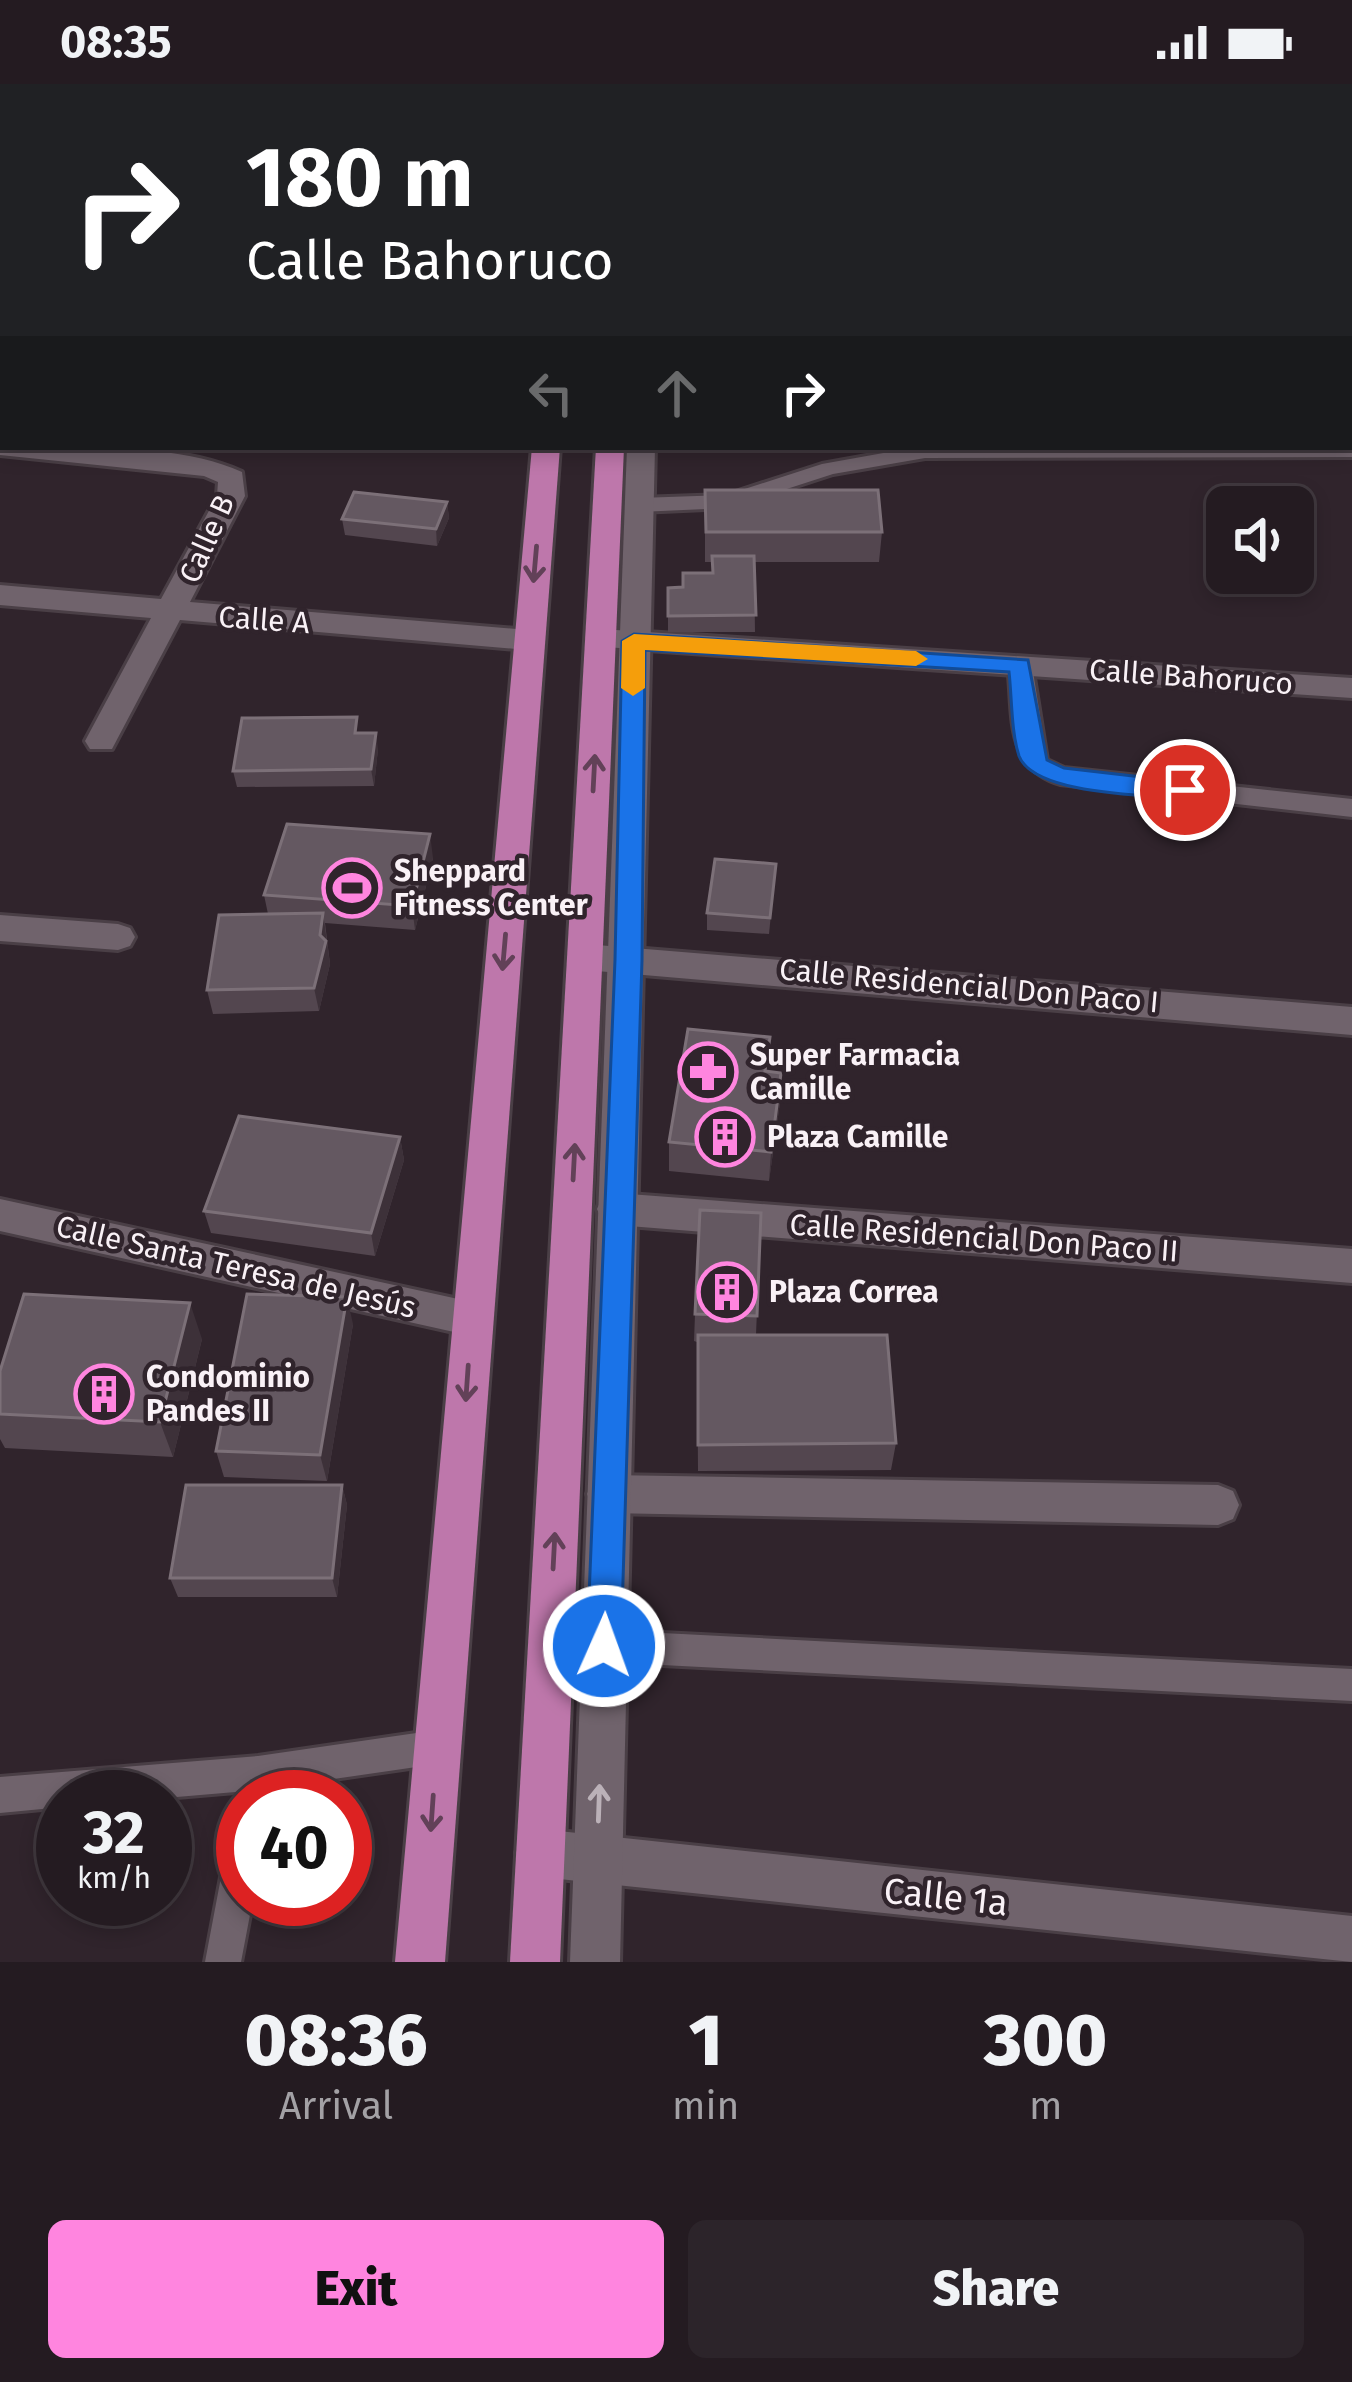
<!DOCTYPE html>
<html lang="en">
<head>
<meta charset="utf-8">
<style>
	body { margin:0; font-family:"Fira Sans",sans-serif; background:#2c242a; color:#f1f3f6; height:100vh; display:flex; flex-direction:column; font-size:45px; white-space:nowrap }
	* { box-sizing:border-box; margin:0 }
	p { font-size:39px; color:#a3a1a5 }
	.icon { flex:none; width:66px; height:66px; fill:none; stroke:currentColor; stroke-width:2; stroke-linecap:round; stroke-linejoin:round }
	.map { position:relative; height:1878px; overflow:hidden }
	.side { display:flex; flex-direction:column; background:#241b21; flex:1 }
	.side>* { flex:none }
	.top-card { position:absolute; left:0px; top:0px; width:1353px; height:366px; box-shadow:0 6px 18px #0003,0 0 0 3px #41393f; background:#202124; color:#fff; overflow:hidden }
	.buttons { position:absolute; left:1206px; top:402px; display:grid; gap:24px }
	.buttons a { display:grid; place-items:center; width:108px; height:108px; border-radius:18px; background:#241b21; box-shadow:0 6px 18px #0003,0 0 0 3px #41393f; font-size:60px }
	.speed { position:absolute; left:36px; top:1686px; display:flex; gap:24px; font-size:60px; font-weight:700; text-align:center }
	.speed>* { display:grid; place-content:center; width:156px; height:156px; border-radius:50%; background:#241b21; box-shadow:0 6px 18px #0003,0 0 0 3px #41393f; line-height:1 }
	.speed small { font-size:30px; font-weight:400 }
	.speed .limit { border:18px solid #d22; background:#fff; color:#111 }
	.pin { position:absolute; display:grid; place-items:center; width:102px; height:102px; color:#fff; margin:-51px; border:6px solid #fff; border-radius:50%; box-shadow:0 3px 12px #0007 }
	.me { position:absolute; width:132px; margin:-66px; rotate:2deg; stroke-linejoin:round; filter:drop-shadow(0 0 9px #0008) }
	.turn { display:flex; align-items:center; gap:42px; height:252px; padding:0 48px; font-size:54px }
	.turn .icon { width:156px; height:156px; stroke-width:2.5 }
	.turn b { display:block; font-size:84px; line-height:102px }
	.lanes { display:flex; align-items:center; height:114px; padding:0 48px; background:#0003; justify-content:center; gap:60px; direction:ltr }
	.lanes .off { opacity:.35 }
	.eta { display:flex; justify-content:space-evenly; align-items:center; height:204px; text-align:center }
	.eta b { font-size:72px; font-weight:800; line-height:84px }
	.cta { display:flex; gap:24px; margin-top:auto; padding:24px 48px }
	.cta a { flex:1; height:138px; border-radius:18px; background:#ff85df; color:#111; font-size:48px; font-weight:800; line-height:138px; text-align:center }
	.cta a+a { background:#2c242a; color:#f1f3f6 }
	.status { display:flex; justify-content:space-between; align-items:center; height:84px; padding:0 60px; background:#241b21; direction:ltr }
	.status svg { height:33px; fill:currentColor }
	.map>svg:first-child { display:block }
</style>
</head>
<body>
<div class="status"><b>08:35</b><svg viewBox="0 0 49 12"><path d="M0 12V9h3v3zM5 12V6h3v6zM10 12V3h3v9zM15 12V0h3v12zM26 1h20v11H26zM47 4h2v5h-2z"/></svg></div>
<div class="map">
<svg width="1352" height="1878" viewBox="0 0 1352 1878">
	<rect width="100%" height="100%" fill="#30242c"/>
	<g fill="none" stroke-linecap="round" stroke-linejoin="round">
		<!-- lane casing -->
		<g stroke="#4a3f46" stroke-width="6">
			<g id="lane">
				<polygon points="997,0 1243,0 1244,1 1000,3"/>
				<rect x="1350" y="301" width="2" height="12"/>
				<polygon points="1352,361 1352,373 925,374 833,390 728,424 639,428 628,421 639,414 726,411 822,380 917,363"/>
				<path d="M1020 573 1032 581 1047 676 1064 684 1352 715V733L1060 700C1004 683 1014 631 1008 581Z"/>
				<polygon points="604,1546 1352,1585 1352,1617 604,1578 592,1573 587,1562 592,1551"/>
				<polygon points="437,1646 449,1651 454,1663 449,1675 437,1680 258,1706 165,1714 63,1713 63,1723 0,1729 0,1693 258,1672"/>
				<polygon points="243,1754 243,1815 253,1815 241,1878 205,1878 225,1772 230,1759"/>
			</g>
		</g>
		<!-- street casing -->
		<g stroke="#4a3f46" stroke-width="6">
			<g id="street">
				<rect x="0" y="193" width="3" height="16"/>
				<path d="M0 355 3 363C75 363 176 358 242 388L245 412 190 518 528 546 543 556 528 566 180 536 112 665H90L85 657 151 534 0 521V501L161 515 217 412 218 398 204 392 0 371Z"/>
				<polygon points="601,545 1352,594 1352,614 590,562 586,555 590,548"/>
				<polygon points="0,831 118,840 130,844 135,853 130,862 118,866 0,857"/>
				<polygon points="585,860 1352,923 1352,951 585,886 573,882 567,873 573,864"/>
				<polygon points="616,1109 1352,1165 1352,1199 616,1141 602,1136 597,1125 602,1114"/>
				<polygon points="608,1391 1218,1401 1233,1407 1239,1421 1233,1435 1218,1441 608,1429 593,1424 587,1410 593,1396"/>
				<polygon points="540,1745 1352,1832 1352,1878 540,1793 523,1786 516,1769 523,1752"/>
			</g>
		</g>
		<!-- secondary casing -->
		<g stroke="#4a3f46" stroke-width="6">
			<g id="secondary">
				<rect x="634" y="0" width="22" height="3"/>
				<polygon points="627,363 655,363 620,1878 570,1878"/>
				<polygon points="0,1115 472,1218 486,1223 492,1235 486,1247 472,1252 0,1147"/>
			</g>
		</g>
		<!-- primary casing -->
		<g stroke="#4a3f46" stroke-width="6">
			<g id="primary">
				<rect x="569" y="0" width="22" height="3"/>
				<rect x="617" y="0" width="22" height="3"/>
				<polygon points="532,363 560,363 445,1878 395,1878"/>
				<polygon points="596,363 624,363 560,1878 510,1878"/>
			</g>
		</g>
		<!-- lane -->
		<use href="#lane" fill="#70636c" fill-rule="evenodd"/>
		<!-- street -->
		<use href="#street" fill="#70636c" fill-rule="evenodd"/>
		<!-- secondary -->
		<use href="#secondary" fill="#70636c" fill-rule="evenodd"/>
		<!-- primary -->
		<use href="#primary" fill="#be77ab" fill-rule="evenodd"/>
	</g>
	<!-- wall -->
	<g fill="#53464f">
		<polygon points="378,0 503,0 503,3 377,3"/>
		<rect x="1350" y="59" width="2" height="72"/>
		<polygon points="705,406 882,448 879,478 754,478 755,548 668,548 668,504 683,503 712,489 712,478 705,478"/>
		<polygon points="447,418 449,434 437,462 345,451 342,435"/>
		<polygon points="360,649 378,665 374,702 237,703 233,687"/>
		<polygon points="433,774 415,846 325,839 330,880 319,927 213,930 207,906 268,830 264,811"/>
		<polygon points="776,780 769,850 707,846 707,829"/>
		<polygon points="768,987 781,989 780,1018 769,1097 669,1087 669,1058"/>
		<polygon points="400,1053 404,1076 375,1172 211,1149 204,1127"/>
		<polygon points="761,1129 756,1251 896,1359 891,1386 698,1387 697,1258 694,1257 695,1230"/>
		<polygon points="353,1240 327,1397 224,1393 216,1367"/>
		<polygon points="202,1255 173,1373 5,1364 0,1355 0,1330"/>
		<polygon points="342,1401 347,1421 337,1513 178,1513 170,1494"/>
	</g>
	<!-- shaded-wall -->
	<g fill="#3d3139">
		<polygon points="447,418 449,434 437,462 436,445"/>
		<polygon points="376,649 378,665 374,702 371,685"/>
		<polygon points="430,750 433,774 415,846 412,822"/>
		<polygon points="323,829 330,880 319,927 314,904"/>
		<polygon points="781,989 780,1018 769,1097 771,1068"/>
		<polygon points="400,1053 404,1076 375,1172 371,1149"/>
		<polygon points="347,1213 353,1240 327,1397 320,1371"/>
		<polygon points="190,1219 202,1255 173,1373 160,1338"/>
		<polygon points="342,1401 347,1421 337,1513 332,1494"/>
	</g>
	<!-- building -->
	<g fill="#645861" stroke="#7c7078" stroke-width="3">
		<polygon points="378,0 438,0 437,3 377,3"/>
		<rect x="707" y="0" width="125" height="3"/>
		<rect x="834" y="0" width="52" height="3"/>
		<polygon points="917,0 1009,0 1010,3 917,3"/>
		<polygon points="1019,0 1112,0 1113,3 1020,3"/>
		<polygon points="1130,0 1222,0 1224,3 1131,3"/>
		<rect x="1350" y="59" width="2" height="43"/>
		<polygon points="705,406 878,406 882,448 706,448"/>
		<polygon points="354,408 447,418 436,445 342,435"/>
		<polygon points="712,472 754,472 756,531 668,532 668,504 683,503 683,489 713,489"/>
		<polygon points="357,633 355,649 376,649 371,685 233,687 242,634"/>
		<polygon points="287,740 430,750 412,822 264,811"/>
		<polygon points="715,775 776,780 770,834 707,829"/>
		<polygon points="323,829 320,851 326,857 314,904 207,906 219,831"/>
		<polygon points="688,945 770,953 765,987 781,989 771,1068 669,1058"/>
		<polygon points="239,1032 400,1053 371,1149 204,1127"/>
		<polygon points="700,1126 761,1129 757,1232 695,1230"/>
		<polygon points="24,1210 190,1219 160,1338 0,1330 0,1287"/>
		<polygon points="247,1210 347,1213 320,1371 216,1367"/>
		<polygon points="698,1251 887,1251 896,1359 698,1361"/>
		<polygon points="186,1401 342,1401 332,1494 170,1494"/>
	</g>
	<!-- one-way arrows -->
	<defs><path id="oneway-shaft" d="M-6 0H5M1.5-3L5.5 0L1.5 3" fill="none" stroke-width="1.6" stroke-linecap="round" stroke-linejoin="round" transform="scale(3)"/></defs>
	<g stroke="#624158">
		<use href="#oneway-shaft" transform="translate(535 480) rotate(95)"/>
		<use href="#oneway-shaft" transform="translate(594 689) rotate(-87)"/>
		<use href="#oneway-shaft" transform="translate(504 868) rotate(95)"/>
		<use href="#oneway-shaft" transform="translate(574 1078) rotate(-87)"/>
		<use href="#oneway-shaft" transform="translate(467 1299) rotate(94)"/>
		<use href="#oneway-shaft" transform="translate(554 1467) rotate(-87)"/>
		<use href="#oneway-shaft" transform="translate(432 1729) rotate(94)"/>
	</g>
	<use stroke="#bbb1b8" href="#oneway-shaft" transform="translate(599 1719) rotate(-88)"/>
	<!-- route -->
	<path fill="#1a73e8" stroke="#114b97" stroke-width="3" d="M634 550 1028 576 1047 676 1064 684 1185 698 1197 706 1185 715C1147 711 1034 711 1019 672 1011 647 1012 614 1009 588L645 566 642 876 621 1562 616 1574 604 1578 592 1574 587 1562 615 876 622 557Z"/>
	<!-- slow -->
	<polygon fill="#f59e0b" points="634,550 916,567 928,575 916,582 645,566 645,604 633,612 621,604 622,557"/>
	<!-- icons -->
	<defs>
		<g id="stadium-ring" transform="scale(3)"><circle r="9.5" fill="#30242c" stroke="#ff85df" stroke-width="1.5"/><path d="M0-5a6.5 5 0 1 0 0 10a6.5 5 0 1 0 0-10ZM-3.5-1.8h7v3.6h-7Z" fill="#ff85df"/></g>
		<g id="pharmacy-ring" transform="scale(3)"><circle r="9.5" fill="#30242c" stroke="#ff85df" stroke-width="1.5"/><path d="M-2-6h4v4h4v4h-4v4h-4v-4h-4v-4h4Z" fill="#ff85df"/></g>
		<g id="building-ring" transform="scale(3)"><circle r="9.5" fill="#30242c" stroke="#ff85df" stroke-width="1.5"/><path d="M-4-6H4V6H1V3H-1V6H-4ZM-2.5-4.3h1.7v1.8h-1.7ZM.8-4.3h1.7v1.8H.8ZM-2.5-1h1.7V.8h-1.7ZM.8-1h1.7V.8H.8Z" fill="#ff85df"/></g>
	</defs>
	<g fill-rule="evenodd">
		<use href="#stadium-ring" x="352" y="804"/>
		<use href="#pharmacy-ring" x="708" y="988"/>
		<use href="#building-ring" x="725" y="1053"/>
		<use href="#building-ring" x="727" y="1208"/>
		<use href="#building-ring" x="104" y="1310"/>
	</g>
	<g text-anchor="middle" stroke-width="9" stroke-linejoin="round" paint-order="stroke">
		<!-- street labels -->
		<g font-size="30" fill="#f9f1f6" stroke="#30242c">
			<text transform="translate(207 455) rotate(-66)" y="10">Calle B</text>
			<text transform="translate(264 536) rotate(4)" y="10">Calle A</text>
			<text transform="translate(1191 593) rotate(4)" y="10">Calle Bahoruco</text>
			<text transform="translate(969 902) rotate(5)" y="10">Calle Residencial Don Paco I</text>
			<text transform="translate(984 1154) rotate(4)" y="10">Calle Residencial Don Paco II</text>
			<text transform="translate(236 1183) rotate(13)" y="10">Calle Santa Teresa de Jesús</text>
		</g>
		<!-- poi labels -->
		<g font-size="30" font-weight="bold" fill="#f9f1f6" stroke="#30242c" text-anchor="start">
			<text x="394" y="797">Sheppard<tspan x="394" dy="34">Fitness Center</tspan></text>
			<text x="750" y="981">Super Farmacia<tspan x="750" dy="34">Camille</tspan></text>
			<text x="767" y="1063">Plaza Camille</text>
			<text x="769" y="1218">Plaza Correa</text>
			<text x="146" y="1303">Condominio<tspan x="146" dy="34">Pandes II</tspan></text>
		</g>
		<!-- near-street labels -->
		<g font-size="36" fill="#f9f1f6" stroke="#30242c">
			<text transform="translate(946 1812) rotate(6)" y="13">Calle 1a</text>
		</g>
	</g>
</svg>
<div class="buttons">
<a><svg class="icon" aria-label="sound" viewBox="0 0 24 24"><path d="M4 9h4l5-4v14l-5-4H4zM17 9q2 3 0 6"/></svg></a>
</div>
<div class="speed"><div>32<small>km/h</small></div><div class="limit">40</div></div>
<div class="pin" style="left:1185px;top:706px;background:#d93025"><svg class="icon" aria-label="arrive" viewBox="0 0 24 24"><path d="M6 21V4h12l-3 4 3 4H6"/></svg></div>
<svg class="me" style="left:604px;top:1562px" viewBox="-20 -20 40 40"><circle r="17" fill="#1a73e8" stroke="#fff" stroke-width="3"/><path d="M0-11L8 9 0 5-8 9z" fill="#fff"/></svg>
<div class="top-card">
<div class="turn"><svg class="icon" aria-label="right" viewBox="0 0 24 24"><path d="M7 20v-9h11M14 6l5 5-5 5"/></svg><div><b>180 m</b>Calle Bahoruco</div></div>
<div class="lanes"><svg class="icon off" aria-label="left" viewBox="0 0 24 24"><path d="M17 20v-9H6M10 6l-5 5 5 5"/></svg><svg class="icon off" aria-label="ahead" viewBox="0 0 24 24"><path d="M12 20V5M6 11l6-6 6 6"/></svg><svg class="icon" aria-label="right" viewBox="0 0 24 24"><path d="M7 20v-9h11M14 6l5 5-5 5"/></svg></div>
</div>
</div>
<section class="side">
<div class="eta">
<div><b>08:36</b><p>Arrival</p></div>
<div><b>1</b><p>min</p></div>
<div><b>300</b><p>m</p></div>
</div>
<div class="cta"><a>Exit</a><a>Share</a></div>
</section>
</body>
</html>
